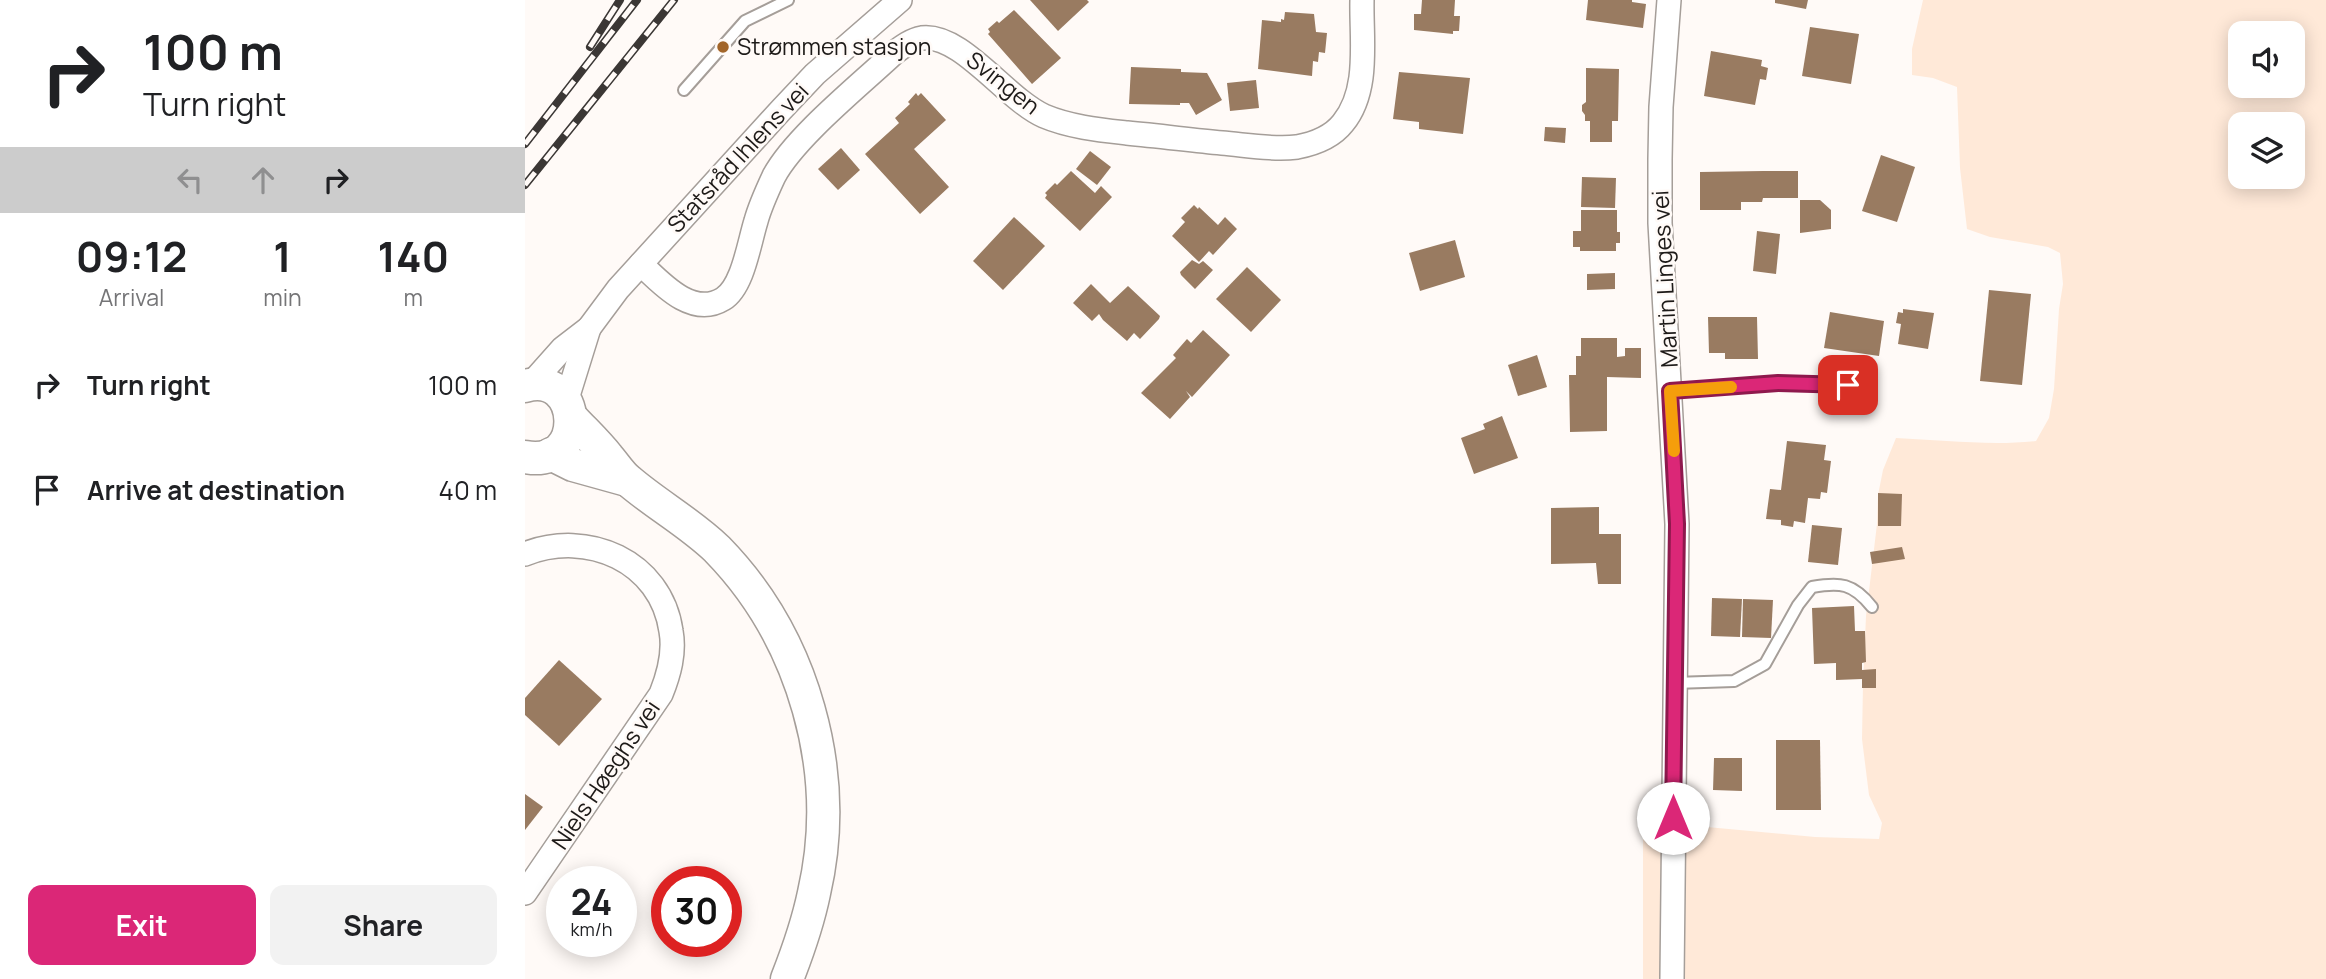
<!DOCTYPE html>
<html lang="en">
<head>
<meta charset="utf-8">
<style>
	body { margin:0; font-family:Manrope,sans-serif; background:#f2f2f2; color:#202124; height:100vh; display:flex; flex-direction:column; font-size:26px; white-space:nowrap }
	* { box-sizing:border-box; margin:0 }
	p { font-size:23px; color:#757577 }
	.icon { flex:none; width:38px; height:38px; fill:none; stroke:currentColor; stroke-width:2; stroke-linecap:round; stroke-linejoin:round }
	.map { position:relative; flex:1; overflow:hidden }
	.side { display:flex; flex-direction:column; background:#fff; width:525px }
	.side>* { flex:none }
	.banner { background:#fff; color:#202124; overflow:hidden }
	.fabs { position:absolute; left:1703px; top:21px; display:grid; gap:14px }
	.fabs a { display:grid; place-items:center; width:77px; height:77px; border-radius:14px; background:#fff; box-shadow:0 4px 18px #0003; font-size:35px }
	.speed { position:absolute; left:21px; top:866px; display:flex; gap:14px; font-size:35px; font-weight:700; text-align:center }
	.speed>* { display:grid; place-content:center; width:91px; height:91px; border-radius:50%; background:#fff; box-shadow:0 4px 18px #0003; line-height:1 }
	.speed small { font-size:18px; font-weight:400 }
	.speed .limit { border:10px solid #d22; background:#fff; color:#111 }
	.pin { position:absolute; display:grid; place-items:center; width:60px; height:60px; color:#fff; margin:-30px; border-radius:14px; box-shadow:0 4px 10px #0006 }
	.me { position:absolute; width:77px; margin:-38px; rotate:0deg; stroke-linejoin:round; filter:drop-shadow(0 0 5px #0008) }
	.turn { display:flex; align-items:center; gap:24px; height:147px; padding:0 28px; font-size:32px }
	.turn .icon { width:91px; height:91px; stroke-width:2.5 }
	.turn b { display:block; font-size:49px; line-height:60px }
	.lanes { display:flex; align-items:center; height:66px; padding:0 28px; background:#0003; justify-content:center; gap:35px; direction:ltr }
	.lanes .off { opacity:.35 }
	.eta { display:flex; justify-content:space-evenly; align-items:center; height:119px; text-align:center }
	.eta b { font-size:42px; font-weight:700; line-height:49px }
	.action { display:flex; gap:14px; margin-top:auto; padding:14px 28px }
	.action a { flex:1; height:80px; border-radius:14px; background:#db2777; color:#fff; font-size:28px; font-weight:700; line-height:80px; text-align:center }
	.action a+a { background:#f2f2f2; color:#202124 }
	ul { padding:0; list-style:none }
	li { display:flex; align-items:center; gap:21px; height:105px; padding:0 28px }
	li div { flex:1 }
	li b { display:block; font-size:26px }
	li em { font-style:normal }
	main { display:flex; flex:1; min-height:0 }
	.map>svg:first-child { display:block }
</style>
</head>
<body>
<main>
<section class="side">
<div class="banner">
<div class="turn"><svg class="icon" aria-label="right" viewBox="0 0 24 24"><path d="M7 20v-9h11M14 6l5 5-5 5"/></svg><div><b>100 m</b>Turn right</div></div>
<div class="lanes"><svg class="icon off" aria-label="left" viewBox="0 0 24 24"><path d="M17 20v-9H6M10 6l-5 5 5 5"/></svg><svg class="icon off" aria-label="ahead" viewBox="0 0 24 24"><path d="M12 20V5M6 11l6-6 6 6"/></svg><svg class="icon" aria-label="right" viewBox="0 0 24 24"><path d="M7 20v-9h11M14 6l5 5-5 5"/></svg></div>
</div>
<div class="eta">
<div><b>09:12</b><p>Arrival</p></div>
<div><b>1</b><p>min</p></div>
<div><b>140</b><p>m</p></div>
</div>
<ul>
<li><svg class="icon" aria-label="right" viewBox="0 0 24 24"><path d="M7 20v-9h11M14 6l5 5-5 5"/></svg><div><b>Turn right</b></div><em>100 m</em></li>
<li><svg class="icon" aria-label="arrive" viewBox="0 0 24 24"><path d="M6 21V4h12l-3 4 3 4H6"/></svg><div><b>Arrive at destination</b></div><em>40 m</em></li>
</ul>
<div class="action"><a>Exit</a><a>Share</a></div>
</section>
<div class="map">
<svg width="1801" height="979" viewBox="0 0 1801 979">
	<rect width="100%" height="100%" fill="#fffaf7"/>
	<!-- green -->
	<path fill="#ffe9d8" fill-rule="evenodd" d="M1398 0H1801V979H1118V824L1133 814 1160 802 1182 827 1290 837 1354 839 1357 823 1344 795 1337 739 1338 684 1341 616 1352 524 1353 495 1358 470 1371 438C1418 440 1465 446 1511 441L1524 418 1529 389 1534 309 1538 284 1535 253 1523 247 1465 237 1442 229 1435 168 1432 87 1408 78 1387 75V49ZM1715 33H1768V86H1715ZM1715 124H1768V177H1715Z"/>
	<!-- building -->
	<g fill="#997b61">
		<polygon points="505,0 562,0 564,2 533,31"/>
		<polygon points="897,0 930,0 929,16 935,16 934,31 928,31 928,34 889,30 889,14 896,14"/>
		<polygon points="1063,0 1107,0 1107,2 1121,4 1118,28 1061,20"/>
		<polygon points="1250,0 1283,0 1281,9 1250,3"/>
		<polygon points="489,10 536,58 507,84 463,34 465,32 463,29 472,21 474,23"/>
		<polygon points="760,12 789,14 791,32 802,33 800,53 794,52 793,62 788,61 787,76 733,69 737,20 756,22 756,19 759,20"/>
		<polygon points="1285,27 1334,34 1326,84 1277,76"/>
		<polygon points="1186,51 1237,60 1236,66 1243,68 1241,80 1235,79 1230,105 1179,96"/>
		<polygon points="606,67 656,69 656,72 682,73 697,100 671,115 664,103 655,103 655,105 604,104"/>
		<polygon points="1061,68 1094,69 1093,121 1087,121 1087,142 1065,142 1065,121 1060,121 1060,115 1057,111 1057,105 1061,102"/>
		<polygon points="874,72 945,78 938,134 894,129 894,122 868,119"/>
		<polygon points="731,80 734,108 705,111 702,83"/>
		<polygon points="391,93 393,96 396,93 421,120 389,149 424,187 395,214 340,154 374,123 370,118 385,104 383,102"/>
		<polygon points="1020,127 1041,128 1040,143 1019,141"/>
		<polygon points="316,148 335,170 313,190 293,169"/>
		<polygon points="565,151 586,167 572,185 551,169"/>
		<polygon points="1356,155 1390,167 1372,222 1337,211"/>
		<polygon points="546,171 570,193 576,186 587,197 555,231 520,198 522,195 520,193 530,183 532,185"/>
		<polygon points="1238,171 1273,171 1273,198 1238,198 1237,202 1216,202 1216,210 1175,210 1175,172"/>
		<polygon points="1057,177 1091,178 1090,208 1056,207"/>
		<polygon points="1275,200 1295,200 1306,210 1306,229 1275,233"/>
		<polygon points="669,205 673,209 674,207 693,225 700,217 712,229 688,255 684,251 674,262 647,236 660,222 656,218"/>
		<polygon points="1056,210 1092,210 1092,232 1095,232 1095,243 1091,243 1091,251 1055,251 1055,247 1048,247 1048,231 1056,231"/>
		<polygon points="489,217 520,246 478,290 448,261"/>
		<polygon points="1232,231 1255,234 1251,274 1228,271"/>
		<polygon points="930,240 940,277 895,291 884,253"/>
		<polygon points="667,260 674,264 678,261 688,270 670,289 656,275 655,272"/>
		<polygon points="722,267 756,300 726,332 691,299"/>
		<polygon points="1090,273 1090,289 1062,290 1062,274"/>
		<polygon points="566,284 585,303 603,286 635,316 634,319 615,339 609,333 602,341 578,320 574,314 567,321 548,303"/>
		<polygon points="1464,290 1506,294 1497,385 1455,381"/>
		<polygon points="1378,309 1409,313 1403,349 1373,344 1376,324 1371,323 1373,312 1378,313"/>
		<polygon points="1305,312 1359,321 1354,356 1299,348"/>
		<polygon points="1183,317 1232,317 1233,359 1200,359 1200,353 1184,353"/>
		<polygon points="678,330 705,355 667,397 661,391 665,397 645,419 616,393 651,358 648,355 662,339 666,343"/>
		<polygon points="1056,338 1092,338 1092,357 1100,356 1100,348 1116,348 1116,378 1082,377 1082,431 1045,432 1044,375 1051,375 1051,356 1056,356"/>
		<polygon points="1012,355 1022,387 993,396 983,365"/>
		<polygon points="977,416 993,458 949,474 936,438 960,429 958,424"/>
		<polygon points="1262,441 1301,445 1299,460 1306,461 1302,493 1296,492 1295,499 1283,498 1280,523 1269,521 1268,527 1256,525 1256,520 1241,519 1245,489 1256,490"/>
		<polygon points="1353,493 1377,494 1376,526 1353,526"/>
		<polygon points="1074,507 1074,534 1096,534 1096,584 1073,584 1071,563 1026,564 1026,508"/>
		<polygon points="1287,525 1317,528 1313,565 1283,562"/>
		<polygon points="1377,547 1380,559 1347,564 1345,552"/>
		<polygon points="1187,598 1217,599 1215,637 1186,636"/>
		<polygon points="1218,599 1248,600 1246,638 1217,637"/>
		<polygon points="1329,606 1330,631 1340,631 1341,662 1337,663 1337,670 1351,669 1351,688 1337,688 1337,679 1311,680 1311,663 1289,664 1287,608"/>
		<polygon points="34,660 77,699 34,746 0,715 0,698"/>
		<polygon points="1251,740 1295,740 1296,810 1251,810"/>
		<polygon points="1189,758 1217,758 1217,791 1188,790"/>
		<polygon points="0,794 18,807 0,830"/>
	</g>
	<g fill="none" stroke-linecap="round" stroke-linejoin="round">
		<!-- lane casing -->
		<g stroke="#a59e99" stroke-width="14">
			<g id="lane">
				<polyline points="159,90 220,21 263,0"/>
				<polyline points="1145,391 1253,383 1323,385"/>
				<path d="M1149 683 1209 681 1240 664 1273 605 1287 587C1315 582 1328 583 1347 607"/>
			</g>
		</g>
		<!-- street casing -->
		<g stroke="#a59e99" stroke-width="26">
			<g id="street">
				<polyline points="1144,0 1136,107 1135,159 1135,223 1152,524 1147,979"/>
				<path d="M116 264C136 283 167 318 198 299 218 287 224 243 231 221 235 206 242 191 249 176 270 137 335 85 369 53 377 47 386 40 397 38 436 33 481 99 519 116 545 127 575 130 602 133 634 136 666 140 697 143 721 145 748 150 772 147 788 144 807 137 818 123 845 90 836 40 837 0"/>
				<polyline points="5,385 38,348 64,328 93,289 256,110 290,74 375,0"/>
				<polyline points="41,402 64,328"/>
				<path d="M0 554C62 529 136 561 146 631 150 653 144 674 136 694L0 893"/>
			</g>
		</g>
		<!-- secondary casing -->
		<g stroke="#a59e99" stroke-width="35">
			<g id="secondary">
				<path d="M0 386C57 369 64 469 0 457"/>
				<path d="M47 418C59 431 72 443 83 457 90 465 96 475 104 481 132 505 165 523 192 549 279 638 317 772 289 893 283 922 273 951 262 979"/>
				<polyline points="26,454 48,465 102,480"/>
			</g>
		</g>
		<!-- lane -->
		<use href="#lane" stroke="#fff" stroke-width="10"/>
		<!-- street -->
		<use href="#street" stroke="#fff" stroke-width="23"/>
		<!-- secondary -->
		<use href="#secondary" stroke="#fff" stroke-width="32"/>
		<!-- rail casing -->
		<g stroke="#3b3735" stroke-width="8">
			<g id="rail">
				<polyline points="65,47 95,0"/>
				<polyline points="0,144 112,0"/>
				<polyline points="0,185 149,0"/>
			</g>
		</g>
		<!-- rail -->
		<use href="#rail" stroke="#fffaf7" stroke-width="5" stroke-dasharray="16" stroke-linecap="butt"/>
	</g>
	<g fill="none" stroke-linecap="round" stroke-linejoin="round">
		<!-- route casing -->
		<g stroke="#8e194d" stroke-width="18">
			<polyline id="route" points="1148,818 1152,524 1145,391 1253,383 1323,385"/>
		</g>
		<!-- route -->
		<use href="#route" stroke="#db2777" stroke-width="12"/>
		<!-- slow -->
		<polyline stroke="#f59e0b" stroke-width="12" points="1149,451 1145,391 1206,387"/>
	</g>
	<!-- markers -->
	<circle fill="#a26529" stroke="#fffaf7" stroke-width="2.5" cx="198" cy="47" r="7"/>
	<g text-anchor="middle" stroke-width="5" stroke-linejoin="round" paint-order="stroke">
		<!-- poi labels -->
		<g font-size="23" fill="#1d1a18" stroke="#fffaf7" text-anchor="start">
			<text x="212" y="55">Strømmen stasjon</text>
		</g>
		<!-- street labels -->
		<g font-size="23" fill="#1d1a18" stroke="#fffaf7">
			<text transform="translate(478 83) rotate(38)" y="8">Svingen</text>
			<text transform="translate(213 158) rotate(-47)" y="8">Statsråd Ihlens vei</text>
			<text transform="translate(1140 279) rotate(-93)" y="8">Martin Linges vei</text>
			<text transform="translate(81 775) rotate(-56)" y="8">Niels Høeghs vei</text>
		</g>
	</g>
</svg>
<div class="fabs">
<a><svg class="icon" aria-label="sound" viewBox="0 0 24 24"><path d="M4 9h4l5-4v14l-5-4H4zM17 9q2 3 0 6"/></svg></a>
<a><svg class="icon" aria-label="layers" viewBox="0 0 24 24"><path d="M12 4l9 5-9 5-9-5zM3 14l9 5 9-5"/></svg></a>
</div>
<div class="speed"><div>24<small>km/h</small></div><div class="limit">30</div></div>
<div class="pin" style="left:1323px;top:385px;background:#d93025"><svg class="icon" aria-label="arrive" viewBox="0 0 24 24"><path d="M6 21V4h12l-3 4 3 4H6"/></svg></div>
<svg class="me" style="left:1148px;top:818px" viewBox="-20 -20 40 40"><circle r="19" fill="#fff"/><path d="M0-13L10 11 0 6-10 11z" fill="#db2777"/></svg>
</div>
</main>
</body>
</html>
